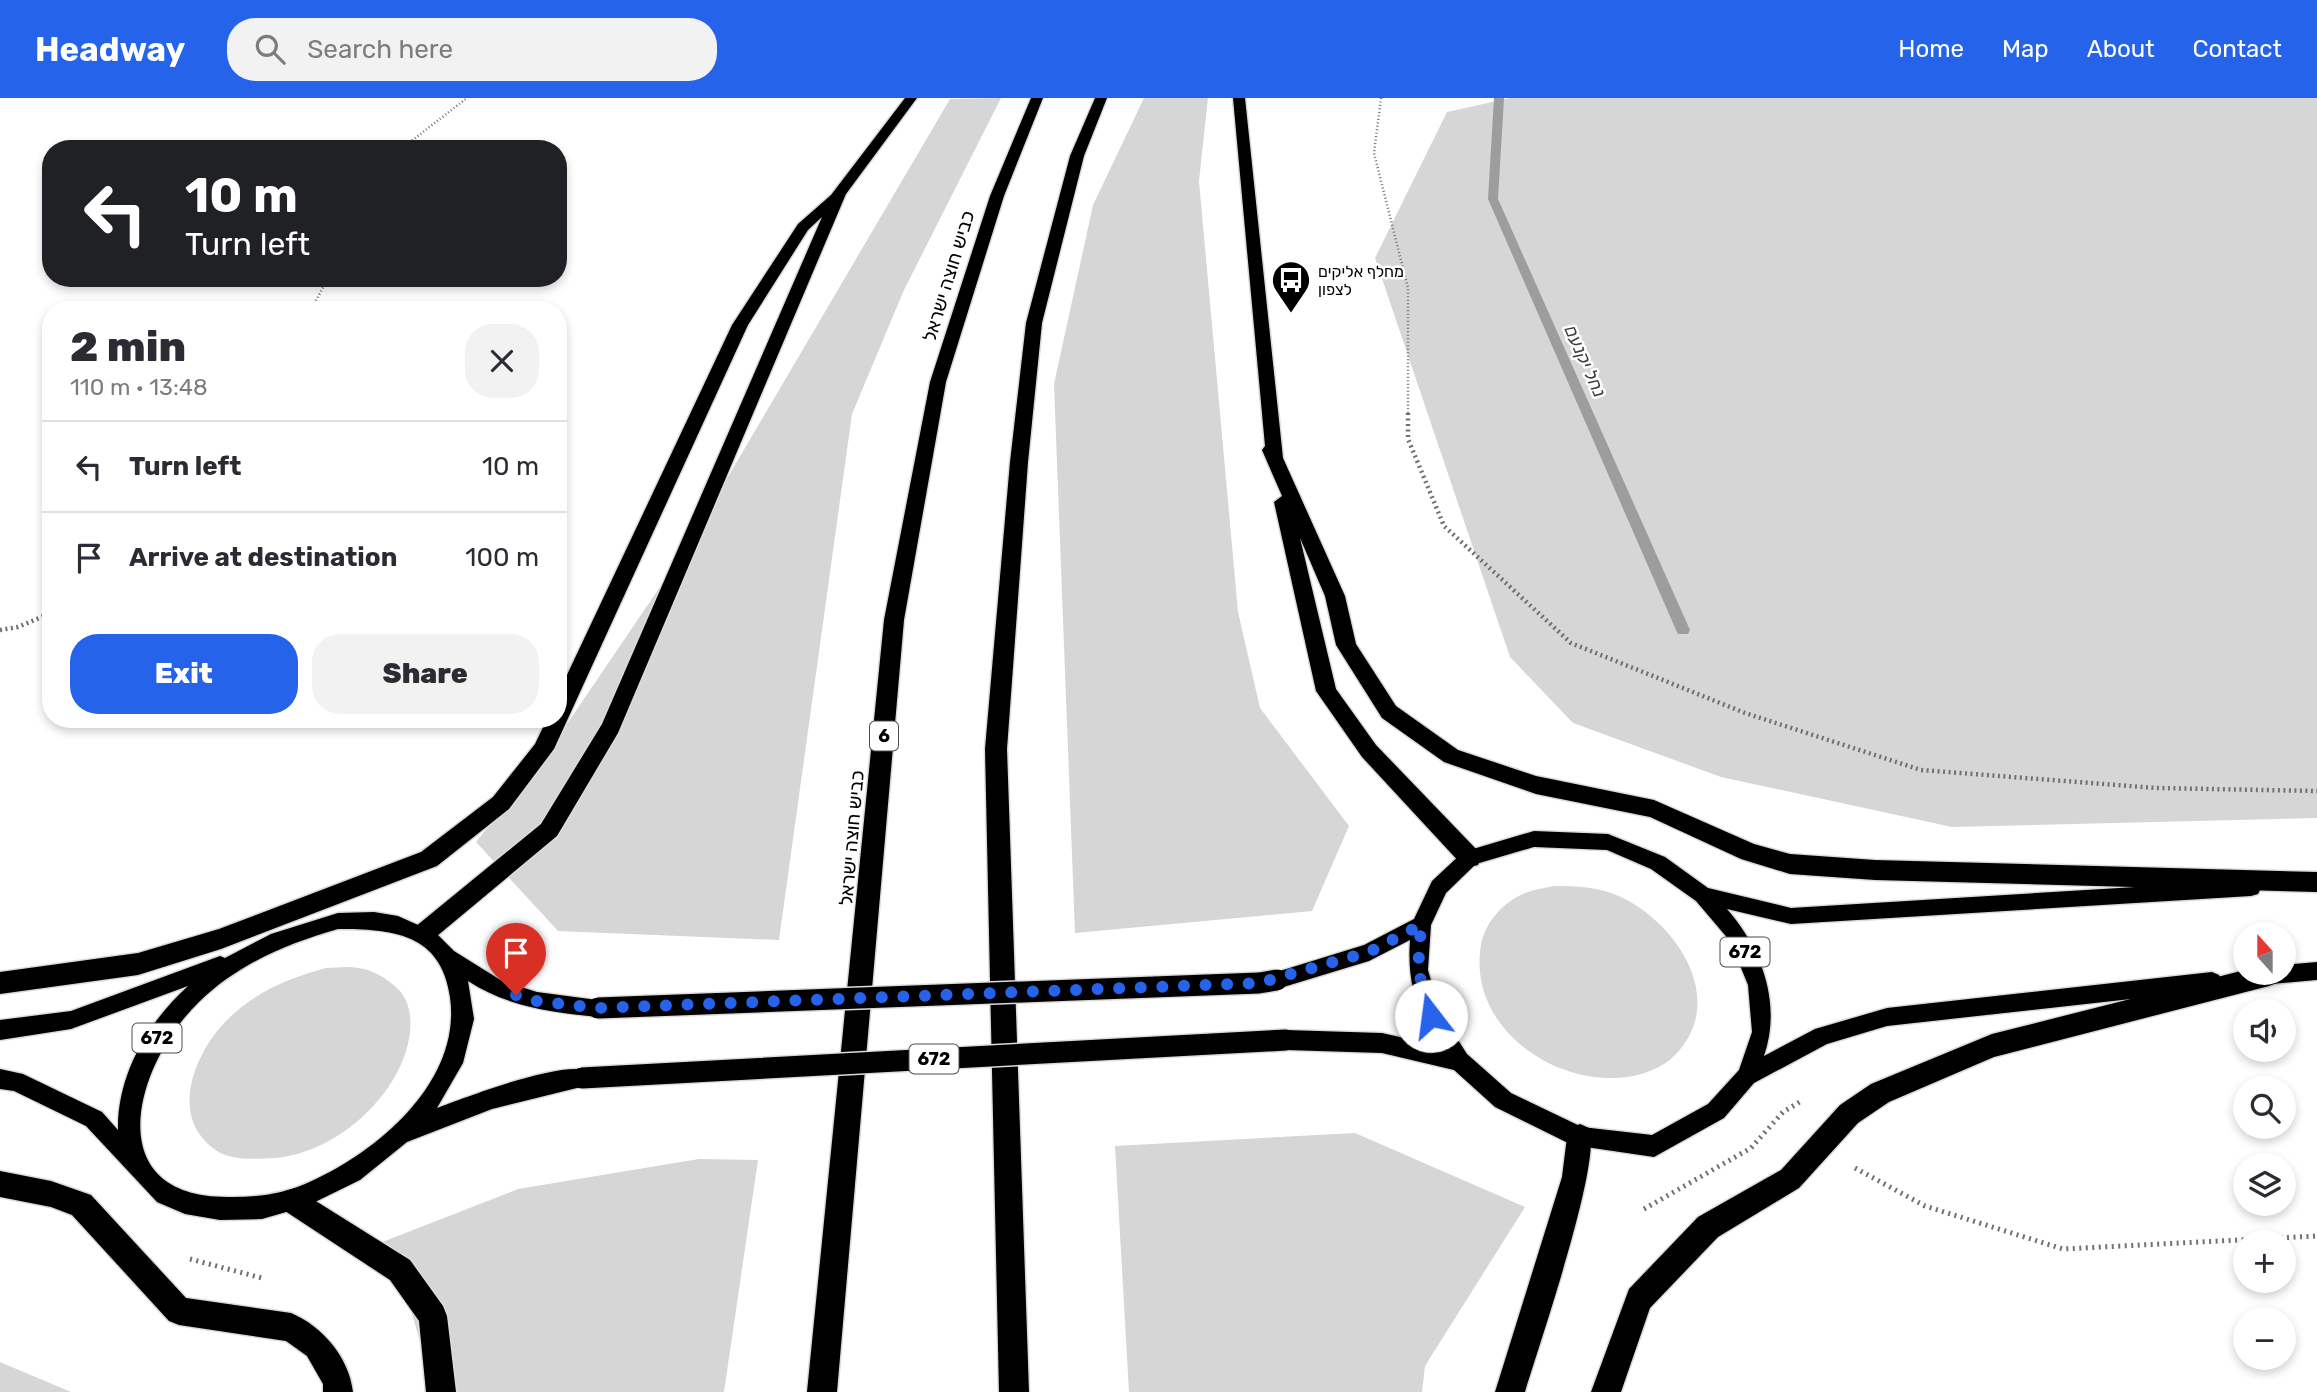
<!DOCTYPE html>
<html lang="en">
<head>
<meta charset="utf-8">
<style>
	body { margin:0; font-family:Rubik,"Noto Sans Hebrew",sans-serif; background:#f2f2f3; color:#2b2b33; height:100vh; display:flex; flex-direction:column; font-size:26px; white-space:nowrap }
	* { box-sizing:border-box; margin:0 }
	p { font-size:23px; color:#7c7c81 }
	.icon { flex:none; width:38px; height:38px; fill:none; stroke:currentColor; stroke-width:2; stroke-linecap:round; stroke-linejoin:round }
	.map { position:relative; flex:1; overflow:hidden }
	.side { position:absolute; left:42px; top:203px; width:525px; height:427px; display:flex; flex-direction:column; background:#fff; border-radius:28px; box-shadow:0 4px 10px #0003 }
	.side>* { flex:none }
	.guide { position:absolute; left:42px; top:42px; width:525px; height:147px; border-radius:28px; box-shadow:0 4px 10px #0003; background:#202124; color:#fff; overflow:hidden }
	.needle { width:46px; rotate:339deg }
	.fabs { position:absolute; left:2233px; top:824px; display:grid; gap:14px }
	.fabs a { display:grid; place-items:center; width:63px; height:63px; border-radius:50%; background:#fff; box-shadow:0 4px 10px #0003; font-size:35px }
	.pin { position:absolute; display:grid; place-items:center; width:60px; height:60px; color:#fff; margin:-72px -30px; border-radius:50% 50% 50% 0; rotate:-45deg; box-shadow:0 0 7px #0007 }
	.pin .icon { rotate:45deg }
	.me { position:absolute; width:77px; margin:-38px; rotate:345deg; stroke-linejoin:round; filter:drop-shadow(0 0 5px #0008) }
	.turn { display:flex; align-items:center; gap:24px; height:147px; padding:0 28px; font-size:32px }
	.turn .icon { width:91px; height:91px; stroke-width:2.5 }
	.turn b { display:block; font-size:49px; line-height:60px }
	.round { display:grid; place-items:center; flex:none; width:74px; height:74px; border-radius:28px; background:#f2f2f3 }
	.head { display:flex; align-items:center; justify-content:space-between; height:119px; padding:0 28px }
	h1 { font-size:42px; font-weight:800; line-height:52px }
	.button { display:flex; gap:14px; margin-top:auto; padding:14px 28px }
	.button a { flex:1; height:80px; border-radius:28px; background:#2563eb; color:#fff; font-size:28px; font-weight:800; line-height:80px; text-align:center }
	.button a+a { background:#f2f2f3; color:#2b2b33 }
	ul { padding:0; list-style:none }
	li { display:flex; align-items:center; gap:21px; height:91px; padding:0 28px; border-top:2px solid #e1e1e2 }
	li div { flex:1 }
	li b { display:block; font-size:26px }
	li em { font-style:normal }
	header { display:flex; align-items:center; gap:42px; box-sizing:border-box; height:98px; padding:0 35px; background:#2563eb; color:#fff }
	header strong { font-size:33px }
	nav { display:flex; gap:38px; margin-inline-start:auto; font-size:24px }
	.search { width:490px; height:63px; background:#f2f2f3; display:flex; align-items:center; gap:18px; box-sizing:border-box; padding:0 24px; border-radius:28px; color:#7c7c81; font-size:26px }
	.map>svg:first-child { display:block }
</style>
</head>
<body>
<header>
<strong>Headway</strong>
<div class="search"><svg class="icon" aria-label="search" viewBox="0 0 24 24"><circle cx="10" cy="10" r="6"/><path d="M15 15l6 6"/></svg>Search here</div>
<nav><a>Home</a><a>Map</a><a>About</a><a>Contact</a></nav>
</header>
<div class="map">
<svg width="2317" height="1294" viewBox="0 0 2317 1294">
	<rect width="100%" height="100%" fill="#fff"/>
	<!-- green -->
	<g fill="#d6d6d6">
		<polygon points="1001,0 904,192 852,316 779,842 558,833 476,744 548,654 685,452 950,1"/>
		<polygon points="1144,0 1208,0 1199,83 1238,514 1260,610 1349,728 1312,813 1075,835 1054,286 1093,107"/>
		<polygon points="1510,0 2317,0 2317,720 1952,729 1721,679 1573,625 1510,559 1375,160 1447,14"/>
		<path d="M1554 788C1577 788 1600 789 1621 799 1678 826 1728 903 1675 957 1663 970 1644 976 1628 979 1553 989 1467 928 1481 847 1485 825 1502 805 1523 796 1532 792 1544 790 1554 788Z"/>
		<path d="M326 870C337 870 348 868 358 870 374 872 388 881 399 892 411 905 412 924 409 941 398 1000 334 1056 274 1060 256 1061 233 1063 217 1053 167 1020 194 954 229 920 257 893 289 880 326 870Z"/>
		<polygon points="1355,1035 1525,1109 1425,1268 1422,1294 1129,1294 1115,1048"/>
		<polygon points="699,1061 758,1062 724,1294 435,1294 409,1206 367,1150 518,1091"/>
		<polygon points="0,1264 71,1294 0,1294"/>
	</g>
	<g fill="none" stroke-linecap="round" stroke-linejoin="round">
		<!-- stream -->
		<polygon fill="#9d9d9d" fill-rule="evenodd" points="1494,0 1504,0 1498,101 1690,532 1688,536 1678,536 1676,532 1488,101"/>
		<!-- primary casing -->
		<g stroke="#dbdbdb" stroke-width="3">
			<g id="primary">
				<path d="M1534 733 1608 736 1665 759 1708 790 1791 810 2251 782 2258 784 2261 790 2258 796 2251 798 1791 826 1727 811C1762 851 1782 906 1764 958L1815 931 1887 910 2212 874 2219 877 2222 883 2219 889 2212 892 1887 928 1827 946 1754 985 1724 1020 1654 1059 1572 1047 1495 1009 1454 972 1382 955 1286 952 1279 949 1276 942 1279 935 1286 932 1382 935 1439 948C1416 913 1407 884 1410 842L1369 863 1277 891 1270 888 1267 882 1270 876 1364 847 1414 821 1432 783 1463 754ZM1534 749 1607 752 1651 771 1696 803 1730 843 1748 887 1752 934 1739 972 1708 1006 1652 1037 1582 1029 1511 995 1467 956 1440 914 1428 872 1431 827 1446 795 1476 766Z"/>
				<path d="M338 815 374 814 398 818 436 835 454 853 502 883 537 894 605 903 608 910 605 917 598 919C551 914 508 909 468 883L474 921 463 965 437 1010C467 999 562 962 589 973L593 980 589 987 492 1011 407 1044 360 1082 307 1108 262 1121 220 1122 185 1116 157 1104 86 1028 14 993 0 991V971L23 976 102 1014 118 1032C117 977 148 924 188 888L71 931 0 942V922L71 913 220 858 225 860 271 836ZM338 831C392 831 441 835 450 899 462 984 377 1055 305 1086 282 1096 258 1099 233 1099 98 1103 132 969 199 904 238 866 286 846 338 831Z"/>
				<polygon points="2317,864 2317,882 2250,888 2243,885 2240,879 2245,872 2245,875 2284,875 2284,867"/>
			</g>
		</g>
		<!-- motorway casing -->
		<g stroke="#dbdbdb" stroke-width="3">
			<g id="motorway">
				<polygon points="905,0 917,0 846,96 618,635 557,738 431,843 423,846 415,843 411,836 415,829 541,726 602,626 822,119 808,132 748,227 554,651 509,711 437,768 221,851 138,877 0,896 0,874 138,855 219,831 421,754 493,699 535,646 547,621 558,621 558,596 732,227 798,126 831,97"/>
				<polygon points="1031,0 1043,0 1004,98 946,284 904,522 837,1294 807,1294 884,522 930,284 990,98"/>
				<polygon points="1095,0 1107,0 1084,58 1042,225 1028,364 1007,651 1029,1294 999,1294 985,651 1010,364 1026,225 1070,58"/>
				<polygon points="1233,0 1245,0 1283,360 1345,498 1356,546 1396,608 1458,652 1536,678 1654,702 1754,746 1790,756 1875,762 2317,774 2317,794 1875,782 1790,776 1741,761 1650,719 1536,696 1444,664 1382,620 1336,547 1325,498 1300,440 1336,591 1376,647 1478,753 1481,760 1478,767 1470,769 1462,767 1362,659 1316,593 1274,404 1282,398 1262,352 1265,348"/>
				<polygon points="2245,872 2245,875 2281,877 2277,885 2269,888 1994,959 1889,1004 1858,1025 1799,1090 1718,1139 1650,1210 1621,1294 1591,1294 1629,1191 1698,1119 1781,1072 1840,1007 1871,986 1992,936"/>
				<path d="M1580 1026 1589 1030C1603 1062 1538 1250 1525 1294H1495L1562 1079 1567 1039 1571 1030Z"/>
				<path d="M0 1073 51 1083 91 1097 186 1200 291 1215C322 1228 349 1259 353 1294H323V1286L307 1258 286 1243 179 1227 169 1223 72 1117 51 1109 0 1099Z"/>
				<polygon points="295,1090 410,1162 443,1208 447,1218 456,1294 426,1294 419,1223 390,1182 285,1113 282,1103 285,1093"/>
			</g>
		</g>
		<!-- path-far2 -->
		<g stroke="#717171" stroke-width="2.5" stroke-dasharray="1 2.5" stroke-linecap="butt">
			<polyline points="1381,0 1374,55 1408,190 1408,317"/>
			<polyline points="401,51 467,0"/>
			<polyline points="311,212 328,180"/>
		</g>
		<!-- path-far1 -->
		<g stroke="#717171" stroke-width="4.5" stroke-dasharray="2 3.5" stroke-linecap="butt">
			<polyline points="1408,315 1408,341 1444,428 1571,545 1745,615 1921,672 2156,690 2317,693"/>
			<polyline points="0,532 18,529 51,515"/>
		</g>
		<!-- path -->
		<g stroke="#717171" stroke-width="5" stroke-dasharray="2 4.5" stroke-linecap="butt">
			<polyline points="1855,1070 1925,1108 2063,1151 2317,1138"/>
			<polyline points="1644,1111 1751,1050 1783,1014 1803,1002"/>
			<polyline points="190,1161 262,1180"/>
		</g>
		<!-- primary -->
		<use href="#primary" fill="#000" fill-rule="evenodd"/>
		<!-- motorway -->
		<use href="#motorway" fill="#000" fill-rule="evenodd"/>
		<!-- primary-bridge casing -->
		<g stroke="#dbdbdb" stroke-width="24" stroke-linecap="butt">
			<g id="primary-bridge">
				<polyline points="598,910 1259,885 1277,882"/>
				<polyline points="582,980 1286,942"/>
			</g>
		</g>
		<!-- primary-bridge -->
		<use href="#primary-bridge" stroke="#000" stroke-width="21"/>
	</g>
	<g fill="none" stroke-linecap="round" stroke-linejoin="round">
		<!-- route -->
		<polyline stroke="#2563eb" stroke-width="12" stroke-dasharray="0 21.6" points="516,897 537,903 598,910 1259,885 1369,854 1421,827 1418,872 1431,918"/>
	</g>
	<!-- icons -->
	<defs>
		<g id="bus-pin" transform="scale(2.0125)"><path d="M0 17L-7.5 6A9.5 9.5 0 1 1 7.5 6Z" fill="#000" stroke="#fff"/><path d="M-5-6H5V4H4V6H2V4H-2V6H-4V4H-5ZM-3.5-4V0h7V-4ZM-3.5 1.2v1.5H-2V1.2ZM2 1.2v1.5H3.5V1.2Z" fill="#fff"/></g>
	</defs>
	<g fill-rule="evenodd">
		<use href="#bus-pin" x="1291" y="182"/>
	</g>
	<g text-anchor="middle" stroke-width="5" stroke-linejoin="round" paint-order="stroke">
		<!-- far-poi labels -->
		<g font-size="16" fill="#000" stroke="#fff" text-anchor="start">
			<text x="1318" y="179">מחלף אליקים<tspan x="1318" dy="18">לצפון</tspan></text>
		</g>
		<!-- far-water labels -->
		<g font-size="18" font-style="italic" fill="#3e3e3e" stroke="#fff">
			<text transform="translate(1585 263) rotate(66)" y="6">נחל יקנעם</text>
		</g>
		<!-- shield labels -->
		<g fill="#fff" stroke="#4c4c4c" stroke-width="2">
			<rect x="870" y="623.5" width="28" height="29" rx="5"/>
			<rect x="1720.5" y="839.5" width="49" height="29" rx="5"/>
			<rect x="132.5" y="925.5" width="49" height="29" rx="5"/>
			<rect x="909.5" y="946.5" width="49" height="29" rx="5"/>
		</g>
		<g font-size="18" font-weight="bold" fill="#000">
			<text x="884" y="644">6</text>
			<text x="1745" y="860">672</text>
			<text x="157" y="946">672</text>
			<text x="934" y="967">672</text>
		</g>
		<!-- street labels -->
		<g font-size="19" fill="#000" stroke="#fff">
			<text transform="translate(948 178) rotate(-73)" y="7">כביש חוצה ישראל</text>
			<text transform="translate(851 740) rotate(-85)" y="7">כביש חוצה ישראל</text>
		</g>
	</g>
</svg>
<div class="fabs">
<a><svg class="needle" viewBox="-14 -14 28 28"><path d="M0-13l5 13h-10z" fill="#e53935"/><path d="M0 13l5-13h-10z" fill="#7c7c81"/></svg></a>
<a><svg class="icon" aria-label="sound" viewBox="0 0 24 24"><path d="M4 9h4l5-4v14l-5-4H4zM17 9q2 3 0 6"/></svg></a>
<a><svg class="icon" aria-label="search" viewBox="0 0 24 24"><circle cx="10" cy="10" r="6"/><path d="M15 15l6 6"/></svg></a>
<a><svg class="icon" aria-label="layers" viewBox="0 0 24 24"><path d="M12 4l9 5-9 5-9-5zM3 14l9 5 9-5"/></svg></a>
<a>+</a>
<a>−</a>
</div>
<div class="pin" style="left:516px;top:897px;background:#d93025"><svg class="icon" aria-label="arrive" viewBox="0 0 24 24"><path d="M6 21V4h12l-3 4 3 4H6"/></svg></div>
<svg class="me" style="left:1431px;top:918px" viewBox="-20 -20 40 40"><circle r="19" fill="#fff"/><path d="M0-13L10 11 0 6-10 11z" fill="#2563eb"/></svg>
<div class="guide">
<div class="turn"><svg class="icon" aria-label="left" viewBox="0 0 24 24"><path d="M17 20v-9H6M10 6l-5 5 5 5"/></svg><div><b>10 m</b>Turn left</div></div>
</div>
<section class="side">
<div class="head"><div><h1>2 min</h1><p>110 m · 13:48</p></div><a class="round"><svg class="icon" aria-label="close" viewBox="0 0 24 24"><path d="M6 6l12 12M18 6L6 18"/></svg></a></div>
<ul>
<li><svg class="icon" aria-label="left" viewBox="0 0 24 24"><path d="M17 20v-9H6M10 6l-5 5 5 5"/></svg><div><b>Turn left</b></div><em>10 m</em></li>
<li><svg class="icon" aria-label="arrive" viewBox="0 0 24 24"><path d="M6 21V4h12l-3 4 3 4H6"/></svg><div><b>Arrive at destination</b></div><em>100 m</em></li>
</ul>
<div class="button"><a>Exit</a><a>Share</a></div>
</section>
</div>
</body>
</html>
